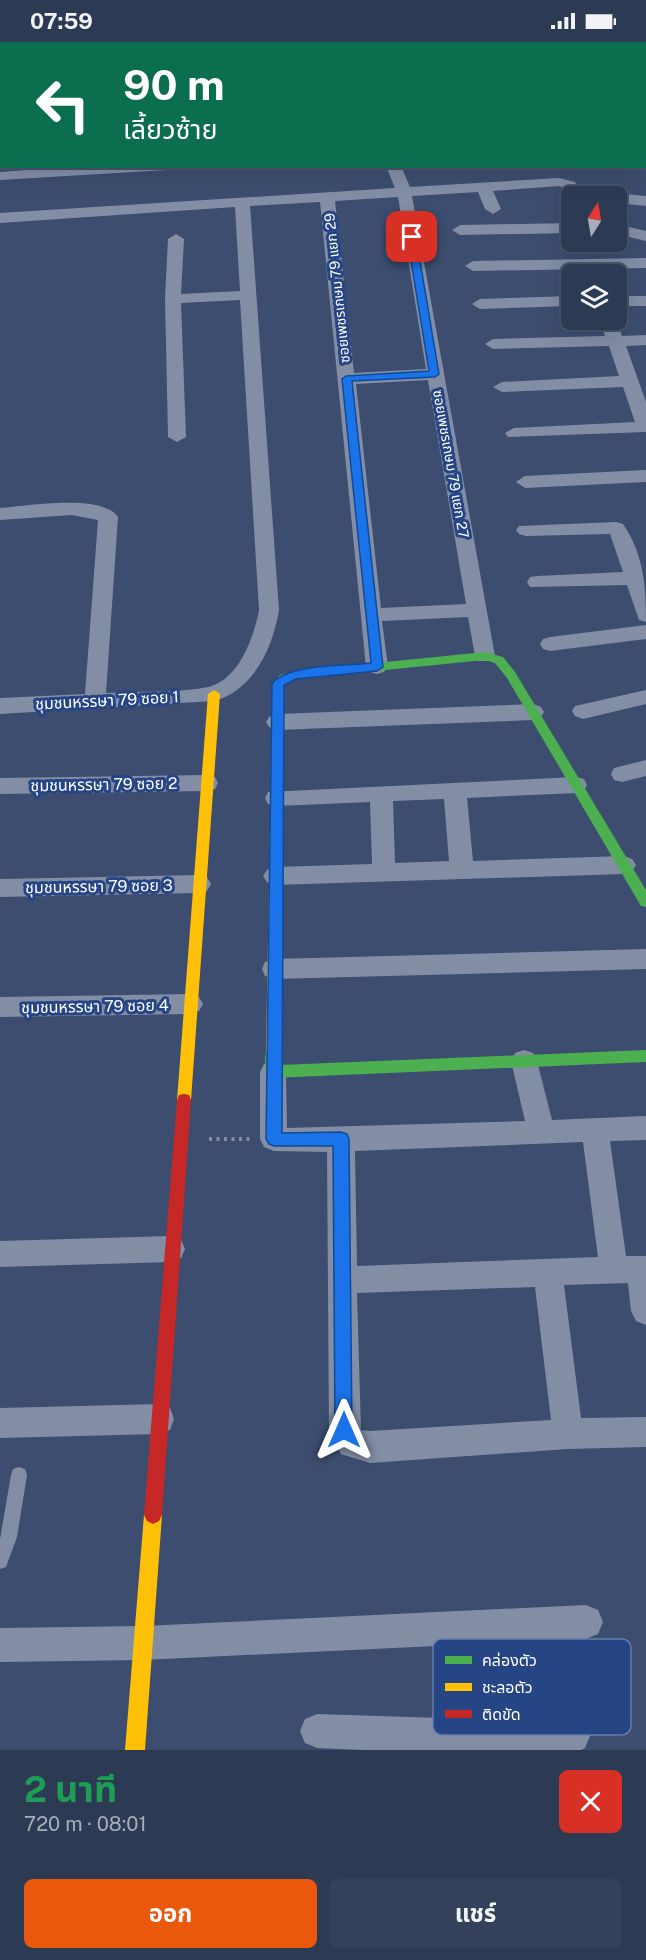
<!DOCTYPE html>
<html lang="th">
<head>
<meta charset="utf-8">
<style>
	body { margin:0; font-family:"Public Sans","Noto Sans Thai",sans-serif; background:#35415a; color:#f1f3f6; height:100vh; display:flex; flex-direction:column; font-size:22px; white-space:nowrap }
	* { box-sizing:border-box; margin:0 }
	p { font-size:20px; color:#a7adb8 }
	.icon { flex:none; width:33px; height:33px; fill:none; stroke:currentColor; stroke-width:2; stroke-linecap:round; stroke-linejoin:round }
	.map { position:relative; height:1708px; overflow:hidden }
	.details { display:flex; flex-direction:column; background:#2d3a53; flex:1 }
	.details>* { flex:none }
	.guide { position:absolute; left:0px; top:0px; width:646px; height:126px; box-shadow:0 6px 24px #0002,0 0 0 2px #48546a; background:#0b6e4f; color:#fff; overflow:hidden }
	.needle { width:39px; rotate:11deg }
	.controls { position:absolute; left:561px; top:144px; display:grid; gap:12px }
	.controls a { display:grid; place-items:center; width:66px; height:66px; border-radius:9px; background:#2d3a53; box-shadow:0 6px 24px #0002,0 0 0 2px #48546a; font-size:30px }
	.pin { position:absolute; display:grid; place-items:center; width:51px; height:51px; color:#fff; margin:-26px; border-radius:12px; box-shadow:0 3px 9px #0006 }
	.me { position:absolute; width:66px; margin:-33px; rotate:0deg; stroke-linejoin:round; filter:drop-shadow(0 0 4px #0008) }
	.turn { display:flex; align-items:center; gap:21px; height:126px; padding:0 24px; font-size:27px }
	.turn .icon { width:78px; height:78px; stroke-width:2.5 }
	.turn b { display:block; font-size:42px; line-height:51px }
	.round { display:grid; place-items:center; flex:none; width:63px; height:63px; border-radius:9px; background:#35415a }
	.overview { display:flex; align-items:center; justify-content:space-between; height:102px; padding:0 24px }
	h1 { font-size:36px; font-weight:700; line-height:45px; color:#1e9e55 }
	.primary-button { display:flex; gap:12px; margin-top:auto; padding:12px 24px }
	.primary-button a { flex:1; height:69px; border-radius:9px; background:#ea580c; color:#fff; font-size:24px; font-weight:700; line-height:69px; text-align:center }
	.primary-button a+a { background:#35415a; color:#f1f3f6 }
	.status { display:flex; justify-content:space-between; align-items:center; height:42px; padding:0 30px; background:#2d3a53; direction:ltr }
	.status svg { height:16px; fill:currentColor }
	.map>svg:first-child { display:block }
</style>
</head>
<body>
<div class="status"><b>07:59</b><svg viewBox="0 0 49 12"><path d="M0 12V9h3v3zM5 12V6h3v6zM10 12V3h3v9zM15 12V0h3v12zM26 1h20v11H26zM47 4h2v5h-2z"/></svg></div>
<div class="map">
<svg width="646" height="1708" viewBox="0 0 646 1708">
	<rect width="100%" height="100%" fill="#3c4d6f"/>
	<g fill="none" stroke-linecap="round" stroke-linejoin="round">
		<!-- path -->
		<polyline stroke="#838ea5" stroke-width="4" stroke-dasharray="3 4.5" stroke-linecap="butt" points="209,1097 252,1097"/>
		<!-- lane -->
		<polygon fill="#838ea5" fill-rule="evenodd" points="19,1425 25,1427 27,1433 17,1495 6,1525 0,1527 0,1497 11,1433 13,1427"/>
		<!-- street -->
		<g fill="#838ea5" fill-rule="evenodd">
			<polygon points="65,0 79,0 65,2"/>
			<polygon points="176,0 211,0 175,2"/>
			<polygon points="313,0 327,0 327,2 314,2"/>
			<polygon points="396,0 410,0 410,2 397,2"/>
			<rect x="586" y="0" width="14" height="2"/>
			<rect x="645" y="12" width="1" height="8"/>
			<rect x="645" y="45" width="1" height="8"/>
			<rect x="645" y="84" width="1" height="8"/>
			<rect x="0" y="92" width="2" height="8"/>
			<polygon points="645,118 646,126 640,125 645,124"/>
			<polygon points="85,124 174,124 167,128 0,138 0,130"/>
			<path d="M386 124H401L410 145 559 136 575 140 577 143 574 152H564L562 145 559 144 493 149 501 167 493 172 485 167 478 150 412 154 495 614 492 619H478L475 614 468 575 382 579 388 625 384 630 377 632 370 630 366 625 320 160 250 164 279 568C273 605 254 648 214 659L0 672V656L85 652 98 478 72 473 0 478V466C25 464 102 451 118 475L106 651C137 649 179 651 208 645 239 638 254 595 259 568L240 258 181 261 186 395 177 400 168 395 165 257 168 197 176 192 184 197 181 252 240 249 235 165 0 181V171L395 146ZM398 155 426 327 354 331 335 159ZM428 338 466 562 381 566 356 342Z"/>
			<polygon points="616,151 646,154 646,164 616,161 616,154 610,154"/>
			<polygon points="572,181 572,191 460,193 452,188 460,183"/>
			<polygon points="616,182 646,189 646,199 616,192"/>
			<polygon points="646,216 646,226 473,229 465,224 473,219"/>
			<polygon points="572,254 572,264 480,267 472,262 480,257"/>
			<rect x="616" y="254" width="30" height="10"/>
			<polygon points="600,278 616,278 622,294 646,293 646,303 626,304 646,360 646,390 508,395 505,391 514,386 635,380 623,345 502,350 493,345 502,340 619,334 609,304 493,307 485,302 493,297 605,294"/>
			<polygon points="646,428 646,440 525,446 516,440 525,434"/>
			<path d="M616 480 623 482C644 513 646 544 646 580L639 578 627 543 530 545 527 540 530 535 537 534 623 530 610 492 526 494 519 492 516 488 519 484Z"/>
			<polygon points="646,583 646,597 550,609 543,607 540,602 543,597 550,595"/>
			<polygon points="646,648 646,662 583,677 575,674 572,669 575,664"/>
			<polygon points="533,662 541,665 544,670 541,675 533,678 277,688 269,685 266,680 269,675 277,672"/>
			<polygon points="646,718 646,734 622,740 614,738 611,732 614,726"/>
			<polygon points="207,733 215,735 218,741 215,747 207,749 0,752 0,736"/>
			<path d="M576 735 584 737 587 743 584 749 576 751 467 756 473 819 624 814 632 817 636 823 632 829 624 832 275 843 267 840 263 834 267 828 275 825 372 822 370 760 276 764 268 762 265 756 268 750ZM444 757 449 819 395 821 393 759Z"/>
			<polygon points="199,833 207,835 211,842 207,849 199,851 0,855 0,837"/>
			<polygon points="646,907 646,927 274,937 265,934 262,927 265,920 274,917"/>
			<polygon points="190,952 199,955 203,962 199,969 190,972 0,975 0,955"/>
			<path d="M524 1008 533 1011 537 1019 552 1078 646 1074V1098L610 1099 626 1214H646V1283L636 1279 631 1269 628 1241 564 1243 581 1376 646 1375V1405L568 1407 370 1421 341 1412 329 1388 327 1110 274 1109 264 1105 260 1097V1030L264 1022 273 1019 282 1022 286 1030 287 1086 525 1079 511 1019 515 1011ZM583 1100 598 1215 357 1224 355 1109ZM535 1245 551 1378 370 1389 361 1388 357 1251Z"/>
			<polygon points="171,1194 181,1198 185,1207 181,1216 171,1220 0,1225 0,1199"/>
			<polygon points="159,1362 170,1366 174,1377 170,1388 159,1392 0,1396 0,1366"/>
			<polygon points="586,1563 598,1568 603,1580 598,1592 586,1597 468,1602 476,1677 573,1677 585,1682 590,1694 585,1706 581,1708 363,1708 317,1706 305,1701 300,1689 305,1677 317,1672 441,1676 435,1604 143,1618 0,1620 0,1586 143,1584"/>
		</g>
		<!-- fast -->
		<g fill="#4caf50" fill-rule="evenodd">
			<polygon points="485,610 503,615 515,630 646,848 646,865 641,864 507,636 495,621 485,618 296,637 288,639 284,643 282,675 274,675 272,672 272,642 280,633 296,629"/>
			<path d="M273 1003 278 1005 280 1023 646 1008V1020L273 1036 268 1034C264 1027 264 1012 268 1005Z"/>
		</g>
		<!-- slow -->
		<g fill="#ffc107" fill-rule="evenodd">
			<polygon points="214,648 220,652 191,1058 189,1063 184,1064 179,1063 177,1058 208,652"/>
			<polygon points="278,668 284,672 280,1009 278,1013 273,1015 268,1013 266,1009 272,672"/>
			<polygon points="153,1464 159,1467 162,1473 145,1708 125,1708 144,1473 147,1467"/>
		</g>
		<!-- jam -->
		<polygon fill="#c62828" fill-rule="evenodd" points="184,1052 189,1053 191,1058 162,1473 159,1479 153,1482 147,1479 144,1473 177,1058 179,1053"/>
	</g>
	<!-- route -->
	<path fill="#1a73e8" stroke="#114b97" stroke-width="1.5" d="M412 192 416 195 439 332 435 335 352 339 383 625 377 629 296 637 284 643 282 1091 341 1090 347 1092 349 1097 352 1388 350 1394 344 1397 337 1394 335 1388 333 1104H274L269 1102 266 1097 272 642C286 622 346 624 371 621L342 337 346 334 429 329 407 195Z"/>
	<g text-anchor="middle" stroke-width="6" stroke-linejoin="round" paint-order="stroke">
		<!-- far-street labels -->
		<g font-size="14" fill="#fff" stroke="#264585">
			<text transform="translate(337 246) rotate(-96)" y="5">ซอยเพชรเกษม 79 แยก 29</text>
			<text transform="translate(451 422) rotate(80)" y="5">ซอยเพชรเกษม 79 แยก 27</text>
		</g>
		<!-- street labels -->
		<g font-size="16" fill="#fff" stroke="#264585">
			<text transform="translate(107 658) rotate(-3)" y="6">ชุมชนหรรษา 79 ซอย 1</text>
			<text transform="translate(104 742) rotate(-1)" y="6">ชุมชนหรรษา 79 ซอย 2</text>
			<text transform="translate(99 844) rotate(-1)" y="6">ชุมชนหรรษา 79 ซอย 3</text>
			<text transform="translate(95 964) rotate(-1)" y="6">ชุมชนหรรษา 79 ซอย 4</text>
		</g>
	</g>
	<!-- legend -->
	<rect x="433" y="1597" width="198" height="96" rx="9" fill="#264585" stroke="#677daa" stroke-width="1.5"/>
	<rect x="445" y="1614" width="27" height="8" fill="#4caf50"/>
	<rect x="445" y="1641" width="27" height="8" fill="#ffc107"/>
	<rect x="445" y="1668" width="27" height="8" fill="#c62828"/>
	<g font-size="16" fill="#fff">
		<text x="482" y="1624">คล่องตัว</text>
		<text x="482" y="1651">ชะลอตัว</text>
		<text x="482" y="1678">ติดขัด</text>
	</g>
</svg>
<div class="controls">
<a><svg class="needle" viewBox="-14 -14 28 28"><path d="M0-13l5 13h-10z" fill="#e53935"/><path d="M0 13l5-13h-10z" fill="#a7adb8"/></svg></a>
<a><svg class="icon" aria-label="layers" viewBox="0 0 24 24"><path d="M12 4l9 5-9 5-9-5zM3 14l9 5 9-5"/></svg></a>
</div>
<div class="pin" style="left:412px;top:195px;background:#d93025"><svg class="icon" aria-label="arrive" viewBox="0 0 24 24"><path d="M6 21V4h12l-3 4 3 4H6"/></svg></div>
<svg class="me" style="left:344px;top:1388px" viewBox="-20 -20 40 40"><path d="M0-17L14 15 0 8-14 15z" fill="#1a73e8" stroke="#fff" stroke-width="4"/></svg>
<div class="guide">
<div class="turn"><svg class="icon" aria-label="left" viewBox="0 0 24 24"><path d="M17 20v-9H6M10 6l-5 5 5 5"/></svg><div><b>90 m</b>เลี้ยวซ้าย</div></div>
</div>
</div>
<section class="details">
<div class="overview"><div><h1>2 นาที</h1><p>720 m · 08:01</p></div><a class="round" style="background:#d93025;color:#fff"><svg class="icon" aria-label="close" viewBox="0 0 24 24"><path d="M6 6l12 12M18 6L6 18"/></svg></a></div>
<div class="primary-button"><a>ออก</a><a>แชร์</a></div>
</section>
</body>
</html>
